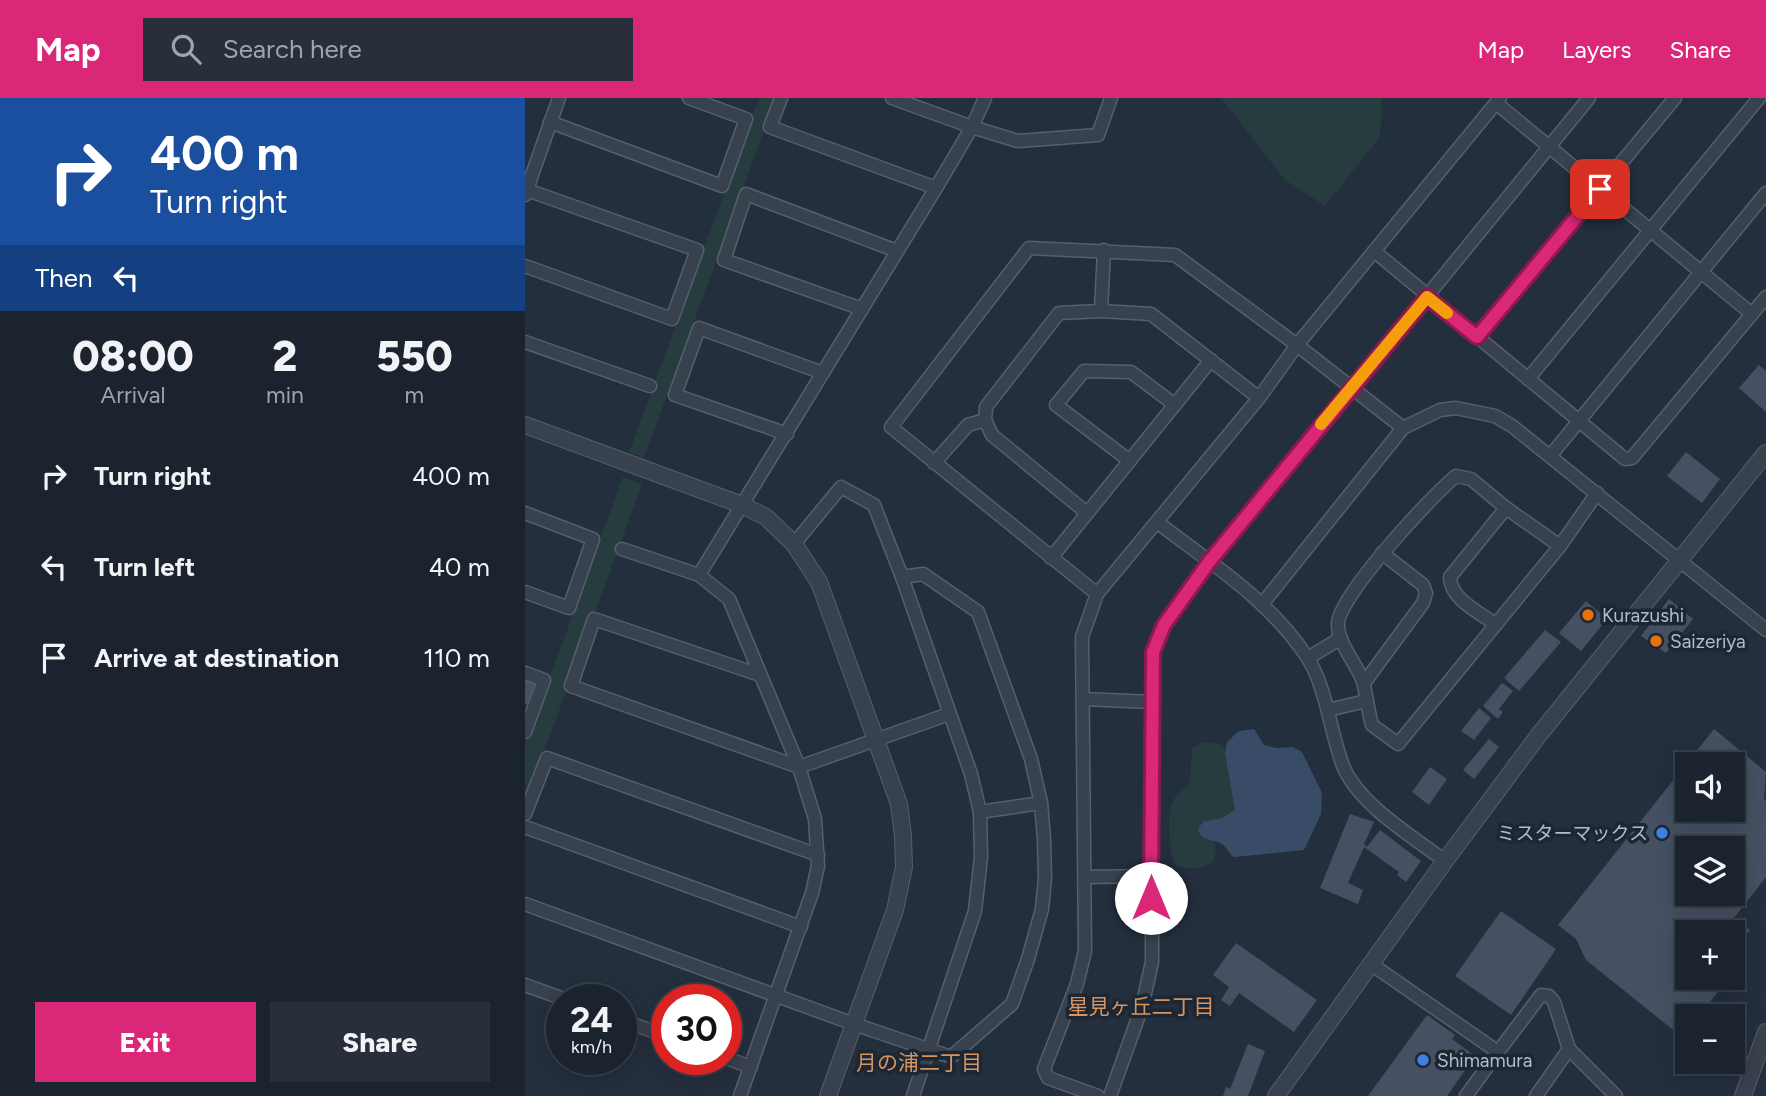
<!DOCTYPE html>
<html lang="en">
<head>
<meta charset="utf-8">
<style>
	body { margin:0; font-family:Figtree,"Noto Sans JP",sans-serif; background:#282f3a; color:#f1f3f6; height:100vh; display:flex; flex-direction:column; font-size:26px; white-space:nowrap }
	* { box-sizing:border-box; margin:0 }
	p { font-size:23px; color:#a0a4aa }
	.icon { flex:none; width:38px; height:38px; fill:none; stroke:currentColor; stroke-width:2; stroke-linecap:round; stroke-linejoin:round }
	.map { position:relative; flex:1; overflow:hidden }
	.details { display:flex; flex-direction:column; background:#1b232e; width:525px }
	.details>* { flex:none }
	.banner { background:#1a4fa0; color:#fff; overflow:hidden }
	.tools { position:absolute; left:1150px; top:654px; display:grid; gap:14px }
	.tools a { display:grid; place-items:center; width:70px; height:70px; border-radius:0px; background:#1b232e; box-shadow:0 4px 18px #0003,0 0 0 2px #39404a; font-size:35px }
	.speed { position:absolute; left:21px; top:886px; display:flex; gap:14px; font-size:35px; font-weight:700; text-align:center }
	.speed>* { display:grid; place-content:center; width:91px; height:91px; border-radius:50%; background:#1b232e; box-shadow:0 4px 18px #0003,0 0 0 2px #39404a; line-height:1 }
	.speed small { font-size:18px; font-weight:400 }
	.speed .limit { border:10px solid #d22; background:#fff; color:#111 }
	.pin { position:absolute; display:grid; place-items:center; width:60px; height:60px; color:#fff; margin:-30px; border-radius:14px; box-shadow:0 4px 10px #0006 }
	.me { position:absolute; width:77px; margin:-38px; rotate:0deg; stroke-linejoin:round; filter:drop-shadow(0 0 5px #0008) }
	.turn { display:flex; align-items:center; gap:24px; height:147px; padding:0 35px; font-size:32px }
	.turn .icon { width:91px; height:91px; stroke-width:2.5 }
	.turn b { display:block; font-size:49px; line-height:60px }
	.then { display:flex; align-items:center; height:66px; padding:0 35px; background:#0003; gap:14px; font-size:26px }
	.eta { display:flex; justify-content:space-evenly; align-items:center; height:119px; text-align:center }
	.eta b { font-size:42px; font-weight:800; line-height:49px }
	.cta { display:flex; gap:14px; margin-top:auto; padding:14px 35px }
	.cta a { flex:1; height:80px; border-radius:0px; background:#db2777; color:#fff; font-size:28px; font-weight:800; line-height:80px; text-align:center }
	.cta a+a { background:#282f3a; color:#f1f3f6 }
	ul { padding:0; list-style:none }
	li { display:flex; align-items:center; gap:21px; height:91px; padding:0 35px }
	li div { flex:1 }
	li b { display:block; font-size:26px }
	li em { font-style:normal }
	header { display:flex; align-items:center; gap:42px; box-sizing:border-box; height:98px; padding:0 35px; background:#db2777; color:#fff }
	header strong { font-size:33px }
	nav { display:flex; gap:38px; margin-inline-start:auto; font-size:24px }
	.search { width:490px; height:63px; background:#282f3a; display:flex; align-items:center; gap:18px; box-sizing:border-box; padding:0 24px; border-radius:0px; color:#a0a4aa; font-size:26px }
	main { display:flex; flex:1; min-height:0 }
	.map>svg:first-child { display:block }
</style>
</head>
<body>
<header>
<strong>Map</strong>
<div class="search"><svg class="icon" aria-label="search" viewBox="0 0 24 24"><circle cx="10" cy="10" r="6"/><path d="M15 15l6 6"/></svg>Search here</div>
<nav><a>Map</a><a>Layers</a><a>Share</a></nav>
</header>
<main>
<section class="details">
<div class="banner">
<div class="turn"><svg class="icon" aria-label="right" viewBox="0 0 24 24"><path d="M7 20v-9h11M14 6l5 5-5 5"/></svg><div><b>400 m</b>Turn right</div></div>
<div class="then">Then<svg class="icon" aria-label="left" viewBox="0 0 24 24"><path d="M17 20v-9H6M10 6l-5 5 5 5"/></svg></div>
</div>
<div class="eta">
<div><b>08:00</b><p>Arrival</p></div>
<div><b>2</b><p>min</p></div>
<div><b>550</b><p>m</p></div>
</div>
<ul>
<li><svg class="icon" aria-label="right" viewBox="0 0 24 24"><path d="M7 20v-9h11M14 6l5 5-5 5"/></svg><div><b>Turn right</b></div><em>400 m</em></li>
<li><svg class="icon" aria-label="left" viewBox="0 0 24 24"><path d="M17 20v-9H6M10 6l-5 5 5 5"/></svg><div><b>Turn left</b></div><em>40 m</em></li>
<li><svg class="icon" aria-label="arrive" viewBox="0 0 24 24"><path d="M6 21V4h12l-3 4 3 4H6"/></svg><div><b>Arrive at destination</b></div><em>110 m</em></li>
</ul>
<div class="cta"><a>Exit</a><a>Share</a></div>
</section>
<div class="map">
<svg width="1241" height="998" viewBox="0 0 1241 998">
	<rect width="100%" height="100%" fill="#242f3e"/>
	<!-- green -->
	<g fill="#263c3f">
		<polygon points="234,0 251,0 119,360 104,355"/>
		<polygon points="696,0 857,0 855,39 800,108 760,82"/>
		<polygon points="98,379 117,386 0,705 0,647"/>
		<path d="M678 644 695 646 704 653 714 694 710 717 687 731 691 750 688 764C674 772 665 771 650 767 644 756 641 712 649 701 653 695 659 690 665 685L667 650Z"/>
	</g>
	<!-- water -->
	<path fill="#394c67" d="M729 631 739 647 751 650 768 649 777 654 797 695 796 716 779 752 709 759C704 756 702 750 697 746 687 740 677 745 673 731L678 724 697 720 710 712 700 655 702 644 714 633Z"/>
	<!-- building -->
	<g fill="#455162" fill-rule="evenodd">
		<polygon points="1234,267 1241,273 1241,314 1214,290"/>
		<polygon points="1161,354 1195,381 1177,405 1142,378"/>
		<polygon points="1144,501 1168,521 1156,536 1158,538 1152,546 1149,544 1141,555 1116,538"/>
		<polygon points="1061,503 1082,521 1056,553 1034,535"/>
		<polygon points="1020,532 1036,544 994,593 979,580"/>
		<polygon points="0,582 12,586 5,607 0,606"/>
		<polygon points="977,585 988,593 974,611 978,614 973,621 958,608"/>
		<polygon points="954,610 966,620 949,642 936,633"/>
		<path d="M1189 631 1241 674 1239 702 1241 703V779L1209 820 1225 832 1208 853V835H1162V880H1204L1173 919H1162V933L1157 939 1061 862 1051 841 1033 827ZM1162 667H1208V712H1162ZM1162 751H1208V796H1162Z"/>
		<polygon points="964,641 974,649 949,681 938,672"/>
		<polygon points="905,669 922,681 904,707 887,694"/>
		<polygon points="825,716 849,724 839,746 842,749 855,732 896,763 881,784 872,777 874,774 839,749 823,785 838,792 833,806 795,790"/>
		<polygon points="976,813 1031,851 986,917 930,878"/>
		<polygon points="711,845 792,902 769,934 714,895 705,908 696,902 704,889 688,877"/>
		<polygon points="902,917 930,937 927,941 950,958 922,998 843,998"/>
		<polygon points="723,946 740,953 723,998 698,998 701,989 705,991"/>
	</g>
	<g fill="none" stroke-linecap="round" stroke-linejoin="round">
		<!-- minor casing -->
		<g stroke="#565f6c" stroke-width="15">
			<g id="minor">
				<polyline points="256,0 245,29 411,90"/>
				<polyline points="367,0 447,29 493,43 573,37 586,0"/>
				<polyline points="971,5 1227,216"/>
				<polyline points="25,24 197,88 221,21 164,0"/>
				<polyline points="0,97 34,0"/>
				<polyline points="849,153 1100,361 1107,360 1241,199"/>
				<polyline points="0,168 147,221 172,152 2,92"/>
				<polyline points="337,211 199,162 221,96 372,153"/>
				<polyline points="576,213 579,152"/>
				<polyline points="952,239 1150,0"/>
				<polyline points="0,244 125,288"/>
				<polyline points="1003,281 1234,0"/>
				<polyline points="262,336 150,297 174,230 298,275"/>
				<polyline points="1026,357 1241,95"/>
				<polyline points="605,363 531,307 559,273 606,274 650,307"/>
				<polyline points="409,365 443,327 460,322"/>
				<polyline points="0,415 68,441 44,510 0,494"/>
				<polyline points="562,415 467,337 460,322 461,309 534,215 576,213 626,216 734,300"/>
				<path d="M632 424C685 465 744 501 782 559 801 588 805 632 817 665 831 705 887 738 920 763"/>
				<polyline points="269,446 316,389 349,407 377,479 446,676 455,714 456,759 450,813 388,998"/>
				<path d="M1035 448 981 410 946 381 931 378C906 398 815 497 813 525 812 546 832 565 838 584 842 598 843 613 847 627L873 646 1035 448 1072 395"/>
				<polyline points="97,451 174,477 204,501 274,669 290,721 293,768 287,795 215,998"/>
				<polyline points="526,460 686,262"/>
				<polyline points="174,477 411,90 447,29 460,0"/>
				<polyline points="572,496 366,329 504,150 650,157 772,247 878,330"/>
				<polyline points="738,505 878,330 915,312 931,310 970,318 987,328 1241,532"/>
				<path d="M970 526C954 514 925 501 925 479L981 410"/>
				<polyline points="783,560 816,540"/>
				<polyline points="0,575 19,582 0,634"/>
				<polyline points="235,577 69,521 46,588 274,669 424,616"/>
				<polyline points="839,585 898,505 901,495 898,487 857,455"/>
				<polyline points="558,601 627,604"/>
				<polyline points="803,612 841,603"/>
				<polyline points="455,714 516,705"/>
				<polyline points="0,716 22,660 293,757"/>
				<polyline points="0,729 276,829"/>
				<polyline points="560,779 627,778"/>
				<polyline points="0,806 329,926 426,959 487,906 503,861 517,811 520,780 519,741 516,705 506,661 453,514 398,476 377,479"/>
				<polyline points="846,866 973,954 1016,897 1024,898 1029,904 1044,951 1091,998"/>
				<polyline points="0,887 39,901"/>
				<polyline points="96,922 142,938"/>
				<polyline points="201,960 226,969"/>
				<polyline points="573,998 523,980 519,971 552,886 560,853 557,539 572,496 734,300 772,247 975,0"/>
				<polyline points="585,998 617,909 627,864 628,553 639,526 684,465 1064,0"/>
				<polyline points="941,998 973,954"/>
				<polyline points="1011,998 1044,951"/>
			</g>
		</g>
		<!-- tertiary casing -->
		<g stroke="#565f6c" stroke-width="18">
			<g id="tertiary">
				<polyline points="0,327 217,407 241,419 269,446 294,484 374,706 378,738 379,769 370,812 303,998"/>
				<polyline points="751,998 920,763 1013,638 1241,355"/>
				<polyline points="1218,998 1241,934"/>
			</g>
		</g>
		<!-- minor -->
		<use href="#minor" stroke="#38414e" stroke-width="12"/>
		<!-- tertiary -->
		<use href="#tertiary" stroke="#38414e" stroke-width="16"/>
	</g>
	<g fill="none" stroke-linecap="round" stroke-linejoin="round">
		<!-- route casing -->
		<g stroke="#8e194d" stroke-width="18">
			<polyline id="route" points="626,800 628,554 639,527 684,464 902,199 952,239 1075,91"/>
		</g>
		<!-- route -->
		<use href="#route" stroke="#db2777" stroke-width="12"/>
		<!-- slow -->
		<polyline stroke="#f59e0b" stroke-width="12" points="796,326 902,199 922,215"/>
	</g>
	<!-- markers -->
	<g fill="#e8710a" stroke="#1d2633" stroke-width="2.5">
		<circle cx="1063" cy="517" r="7"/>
		<circle cx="1131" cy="543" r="7"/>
	</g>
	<g fill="#3f7fe0" stroke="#1d2633" stroke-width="2.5">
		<circle cx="1137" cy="735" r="7"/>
		<circle cx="898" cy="962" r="7"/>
	</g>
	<g text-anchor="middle" stroke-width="7" stroke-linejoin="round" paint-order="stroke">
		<!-- poi labels -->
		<g font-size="19" fill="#b4bcc9" stroke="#1d2633" text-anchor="start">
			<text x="1077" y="524">Kurazushi</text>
			<text x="1145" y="550">Saizeriya</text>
			<text x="1123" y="742" text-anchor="end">ミスターマックス</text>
			<text x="912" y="969">Shimamura</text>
		</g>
		<!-- neighbourhood labels -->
		<g font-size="21" fill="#d59563" stroke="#1d2633">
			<text x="616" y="916">星見ヶ丘二丁目</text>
			<text x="394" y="972">月の浦二丁目</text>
		</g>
	</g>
</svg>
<div class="tools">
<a><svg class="icon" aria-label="sound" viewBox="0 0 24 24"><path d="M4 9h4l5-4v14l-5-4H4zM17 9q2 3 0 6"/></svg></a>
<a><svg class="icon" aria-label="layers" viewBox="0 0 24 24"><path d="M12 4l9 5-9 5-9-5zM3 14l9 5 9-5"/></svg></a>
<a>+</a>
<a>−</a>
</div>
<div class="speed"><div>24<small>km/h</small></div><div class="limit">30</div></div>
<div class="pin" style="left:1075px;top:91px;background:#d93025"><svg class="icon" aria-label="arrive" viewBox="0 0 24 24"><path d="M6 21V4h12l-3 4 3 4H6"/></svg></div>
<svg class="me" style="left:626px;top:800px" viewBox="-20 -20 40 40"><circle r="19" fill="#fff"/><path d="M0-13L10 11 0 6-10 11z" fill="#db2777"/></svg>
</div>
</main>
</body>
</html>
